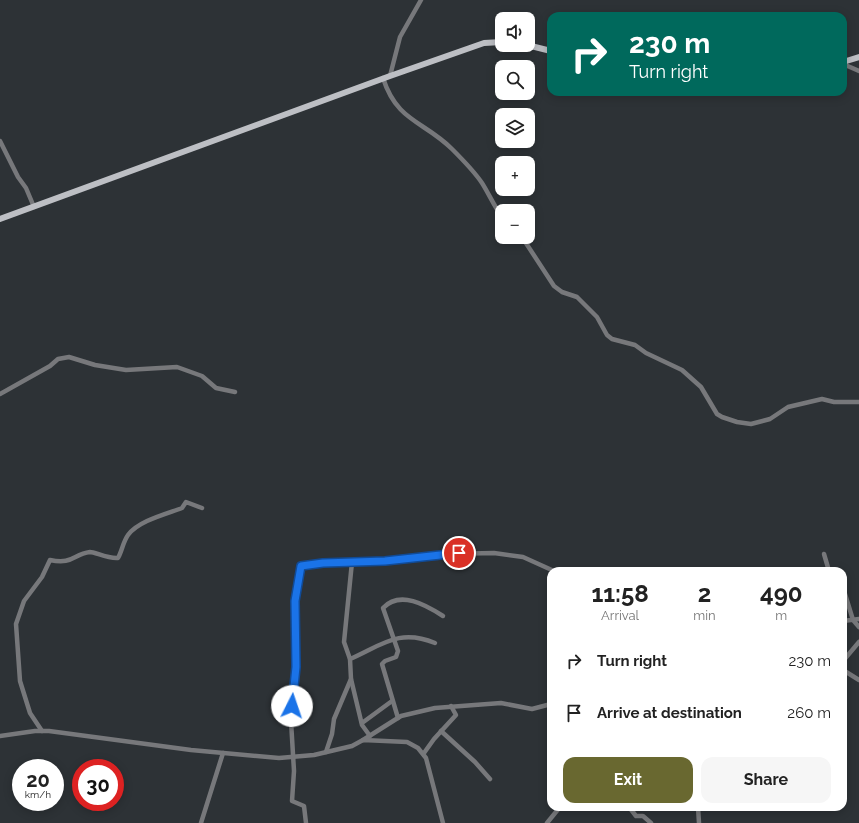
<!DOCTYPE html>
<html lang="en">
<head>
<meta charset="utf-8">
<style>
	body { margin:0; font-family:Raleway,sans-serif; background:#f6f6f6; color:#222; height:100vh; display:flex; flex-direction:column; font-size:15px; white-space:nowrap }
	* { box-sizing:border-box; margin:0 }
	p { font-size:13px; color:#767676 }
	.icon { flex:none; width:22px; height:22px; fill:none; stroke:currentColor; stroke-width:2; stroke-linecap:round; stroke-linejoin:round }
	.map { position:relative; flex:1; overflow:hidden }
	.details { position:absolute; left:547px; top:567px; width:300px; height:244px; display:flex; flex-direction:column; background:#fff; border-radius:12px; box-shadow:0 2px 10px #0003 }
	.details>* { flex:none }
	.banner { position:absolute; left:547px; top:12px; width:300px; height:84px; border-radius:12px; box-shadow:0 2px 10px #0003; background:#00695c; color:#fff; overflow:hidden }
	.tools { position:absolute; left:495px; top:12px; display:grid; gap:8px }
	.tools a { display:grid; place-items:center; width:40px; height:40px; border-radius:8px; background:#fff; box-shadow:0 2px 10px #0003; font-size:20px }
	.speed { position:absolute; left:12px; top:759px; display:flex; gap:8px; font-size:20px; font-weight:700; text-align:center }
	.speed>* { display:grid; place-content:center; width:52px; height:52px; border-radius:50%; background:#fff; box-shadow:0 2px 10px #0003; line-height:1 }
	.speed small { font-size:10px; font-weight:400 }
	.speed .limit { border:6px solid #d22; background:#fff; color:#111 }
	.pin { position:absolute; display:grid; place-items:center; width:34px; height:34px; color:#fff; margin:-17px; border:2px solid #fff; border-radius:50%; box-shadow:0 1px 4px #0007 }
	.me { position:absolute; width:44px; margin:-22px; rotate:4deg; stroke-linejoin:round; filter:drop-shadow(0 0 3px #0008) }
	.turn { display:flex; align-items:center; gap:14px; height:84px; padding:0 16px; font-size:18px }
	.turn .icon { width:52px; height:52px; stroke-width:2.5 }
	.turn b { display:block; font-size:28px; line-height:34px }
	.eta { display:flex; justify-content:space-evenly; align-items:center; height:68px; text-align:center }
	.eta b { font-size:24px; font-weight:700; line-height:28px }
	.primary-button { display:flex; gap:8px; margin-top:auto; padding:8px 16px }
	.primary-button a { flex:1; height:46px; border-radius:12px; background:#696830; color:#fff; font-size:16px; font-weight:700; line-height:46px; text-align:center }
	.primary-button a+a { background:#f6f6f6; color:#222 }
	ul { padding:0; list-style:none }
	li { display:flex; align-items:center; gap:12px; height:52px; padding:0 16px }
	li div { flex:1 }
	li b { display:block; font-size:15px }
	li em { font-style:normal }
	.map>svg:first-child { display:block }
</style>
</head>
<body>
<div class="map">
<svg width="859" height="823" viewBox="0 0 859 823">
	<rect width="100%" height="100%" fill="#2d3236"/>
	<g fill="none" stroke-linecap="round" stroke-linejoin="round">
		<!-- minor -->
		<g stroke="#77787b" stroke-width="4.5">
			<polyline points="843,64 859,71"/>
			<polyline points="390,76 400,37 421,0"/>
			<path d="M383 78C397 122 424 121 452 149 462 159 474 171 482 183 489 194 494 206 502 217"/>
			<polyline points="0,141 18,177 26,188 34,207"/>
			<polyline points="522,237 554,286 562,292 577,297 597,317 607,335 612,339 635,345 646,353 682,370 701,387 717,414 722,417 737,422 751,424 770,419 788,407 822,399 834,402 859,402"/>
			<polyline points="0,394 50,366 58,359 69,357 95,365 126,370 177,367 202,376 216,388 235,392"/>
			<polyline points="824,554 829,571"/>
			<polyline points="843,593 845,594 853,620 859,627"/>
			<polyline points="843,621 859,619"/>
			<path d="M350 659C382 645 399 628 435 643"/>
			<polyline points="843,661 859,642"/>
			<polyline points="843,670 859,680"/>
			<polyline points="351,679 362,725 370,736"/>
			<path d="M398 718 382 664 385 661 396 657 398 651 383 608C400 590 426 605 443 616"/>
			<polyline points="362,723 392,701"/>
			<path d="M42 731 30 713 20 681 16 624 24 601 42 577 50 560C73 565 73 554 90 552 95 552 108 559 118 558 122 551 123 542 128 535 138 521 166 514 182 508L186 502 202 508"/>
			<polyline points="441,731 475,762 490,779"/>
			<polyline points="0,736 35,731 49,731 191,750 279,758 314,755 352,746 363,740 407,742 418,748 426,758 443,823"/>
			<polyline points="363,740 401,716 435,708 501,703 532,709 551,704"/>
			<polyline points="326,752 332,734 334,719 351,679 350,659 344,642 352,562"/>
			<polyline points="424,753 434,739 456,715 451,706"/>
			<polyline points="629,807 636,816 643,816 651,823"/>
			<polyline points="698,807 699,823"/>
			<polyline points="201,823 223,753"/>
			<polyline points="306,823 304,806 292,801 294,771 291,721 296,667 295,601 301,566 323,563 385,561 447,554 494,553 523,557 554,571"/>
			<polyline points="547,823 560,807"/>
		</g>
		<!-- major -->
		<g stroke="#bdbfc4" stroke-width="6">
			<polyline points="527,45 551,51"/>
			<polyline points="843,62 859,57"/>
			<polyline points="0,219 390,76 484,43 502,42"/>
		</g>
	</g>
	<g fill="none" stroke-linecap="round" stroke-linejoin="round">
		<!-- route casing -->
		<g stroke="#114b97" stroke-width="10">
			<polyline id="route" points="292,706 296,667 295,601 301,566 323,563 385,561 459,553"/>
		</g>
		<!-- route -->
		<use href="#route" stroke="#1a73e8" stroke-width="7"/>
	</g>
</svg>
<div class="tools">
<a><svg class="icon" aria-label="sound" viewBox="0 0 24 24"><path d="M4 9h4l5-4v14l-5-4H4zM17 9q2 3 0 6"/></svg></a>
<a><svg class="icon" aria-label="search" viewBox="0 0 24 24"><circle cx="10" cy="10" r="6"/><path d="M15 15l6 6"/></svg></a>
<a><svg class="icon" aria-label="layers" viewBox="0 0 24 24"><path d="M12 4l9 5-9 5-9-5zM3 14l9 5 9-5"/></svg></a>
<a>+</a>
<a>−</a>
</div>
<div class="speed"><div>20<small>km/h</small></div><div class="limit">30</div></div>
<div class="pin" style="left:459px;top:553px;background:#d93025"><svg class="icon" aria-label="arrive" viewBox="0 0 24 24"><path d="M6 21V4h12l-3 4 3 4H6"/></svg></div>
<svg class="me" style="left:292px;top:706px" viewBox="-20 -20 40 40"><circle r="19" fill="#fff"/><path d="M0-13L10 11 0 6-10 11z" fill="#1a73e8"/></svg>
<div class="banner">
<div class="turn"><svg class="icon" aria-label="right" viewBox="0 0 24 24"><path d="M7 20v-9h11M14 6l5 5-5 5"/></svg><div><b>230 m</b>Turn right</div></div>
</div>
<section class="details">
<div class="eta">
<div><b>11:58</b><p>Arrival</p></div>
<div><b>2</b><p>min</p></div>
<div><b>490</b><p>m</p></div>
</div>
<ul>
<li><svg class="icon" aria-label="right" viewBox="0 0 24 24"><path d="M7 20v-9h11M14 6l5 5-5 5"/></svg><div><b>Turn right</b></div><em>230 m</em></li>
<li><svg class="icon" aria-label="arrive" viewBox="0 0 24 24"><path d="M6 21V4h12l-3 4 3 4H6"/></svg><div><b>Arrive at destination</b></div><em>260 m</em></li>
</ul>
<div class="primary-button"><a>Exit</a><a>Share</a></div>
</section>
</div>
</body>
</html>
